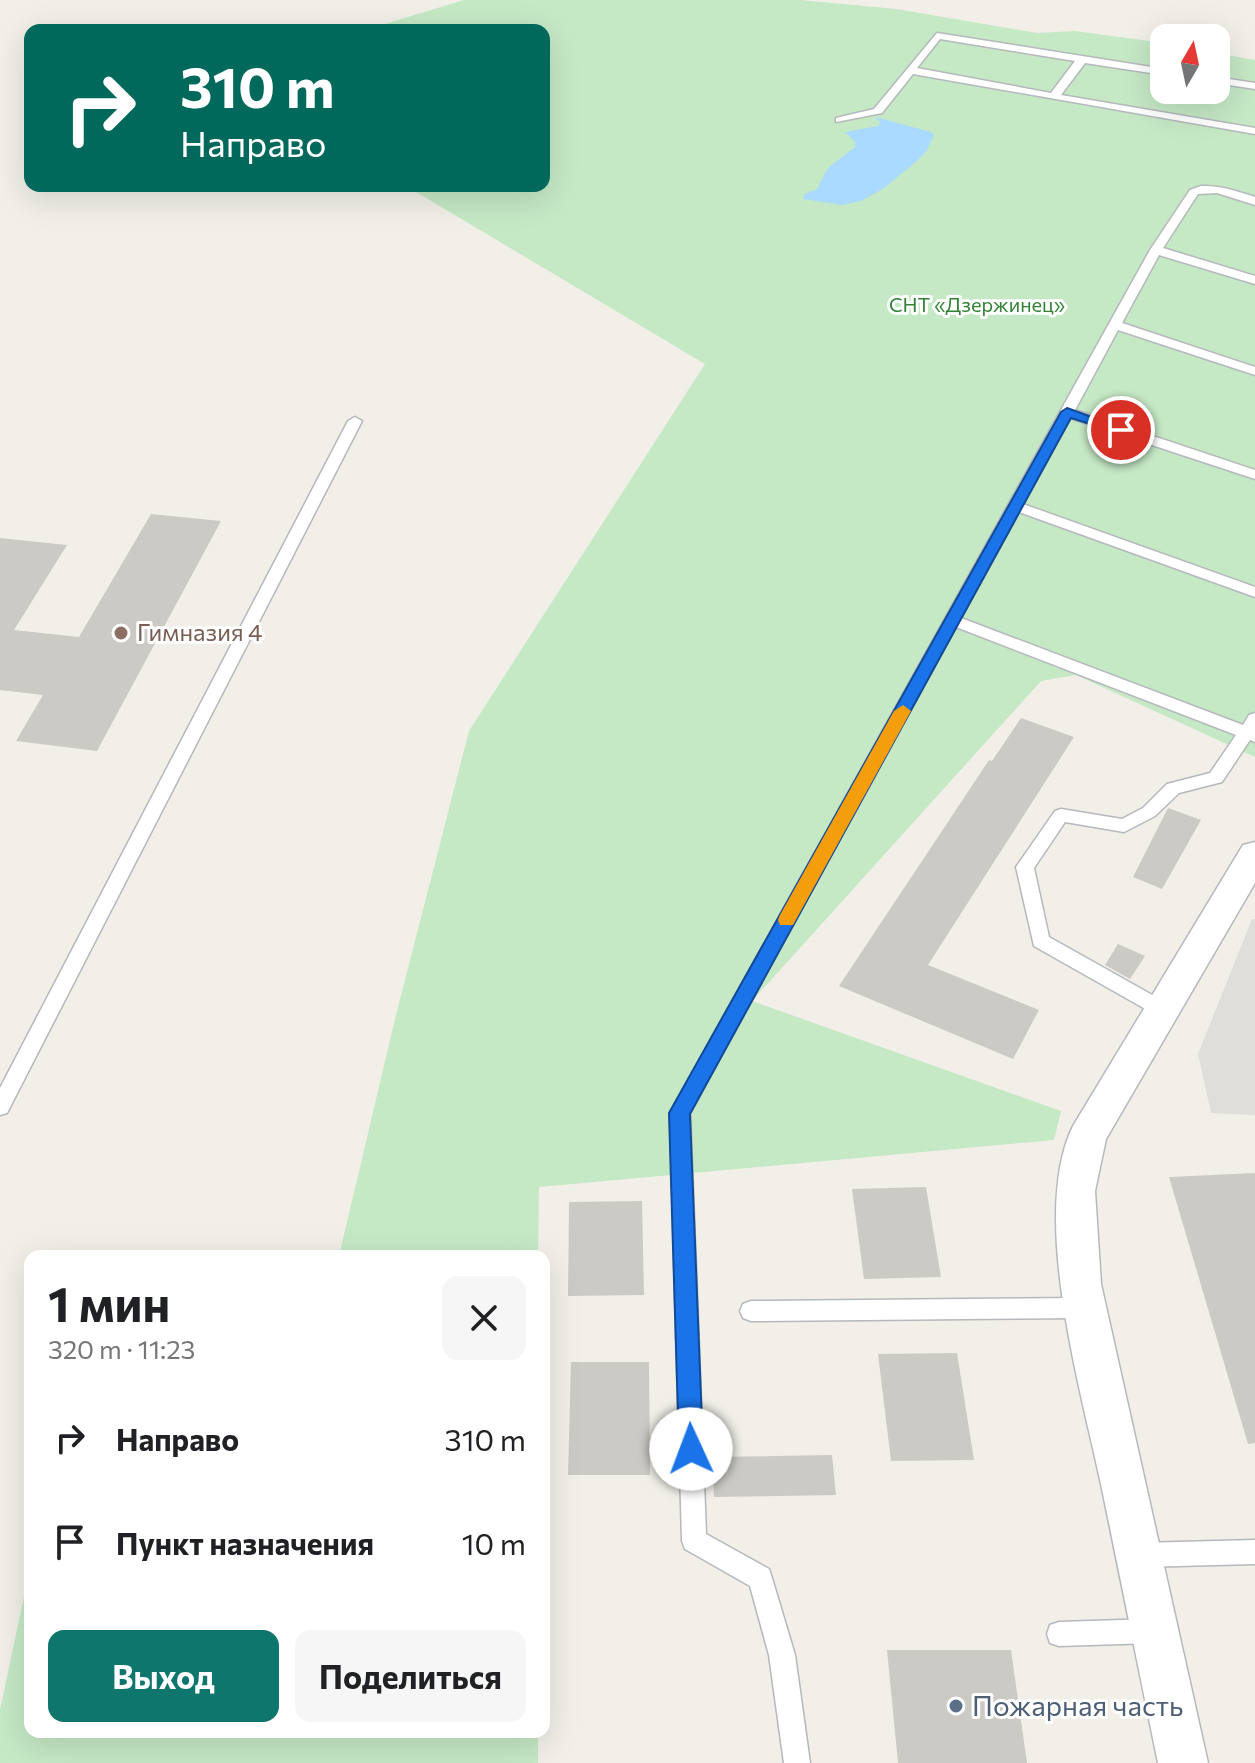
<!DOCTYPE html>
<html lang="ru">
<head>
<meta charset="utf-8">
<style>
	body { margin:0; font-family:Commissioner,sans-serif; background:#f6f6f6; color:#202124; height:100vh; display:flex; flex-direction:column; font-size:30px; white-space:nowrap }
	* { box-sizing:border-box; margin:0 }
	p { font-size:26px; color:#757577 }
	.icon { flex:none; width:44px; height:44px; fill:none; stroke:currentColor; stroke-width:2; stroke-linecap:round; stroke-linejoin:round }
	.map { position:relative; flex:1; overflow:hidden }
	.drawer { position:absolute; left:24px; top:1250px; width:526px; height:488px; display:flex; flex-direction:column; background:#fff; border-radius:16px; box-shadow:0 8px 32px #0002 }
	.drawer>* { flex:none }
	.banner { position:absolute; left:24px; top:24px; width:526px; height:168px; border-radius:16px; box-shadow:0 8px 32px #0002; background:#00695c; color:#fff; overflow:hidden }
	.needle { width:52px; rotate:9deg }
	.fabs { position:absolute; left:1150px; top:24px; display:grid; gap:16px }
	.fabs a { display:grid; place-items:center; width:80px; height:80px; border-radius:16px; background:#fff; box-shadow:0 8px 32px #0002; font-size:40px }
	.pin { position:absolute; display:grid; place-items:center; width:68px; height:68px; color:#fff; margin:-34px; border:4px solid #fff; border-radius:50%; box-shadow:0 2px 8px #0007 }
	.me { position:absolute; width:88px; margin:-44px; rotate:358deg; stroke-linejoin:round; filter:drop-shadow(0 0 6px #0008) }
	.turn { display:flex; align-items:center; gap:28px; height:168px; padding:0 24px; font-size:36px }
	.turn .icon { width:104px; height:104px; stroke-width:2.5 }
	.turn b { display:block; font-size:56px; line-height:68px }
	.round { display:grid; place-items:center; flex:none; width:84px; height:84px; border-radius:16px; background:#f6f6f6 }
	.head { display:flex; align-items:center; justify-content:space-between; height:136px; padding:0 24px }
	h1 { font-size:48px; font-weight:700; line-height:60px }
	.cta { display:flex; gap:16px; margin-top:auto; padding:16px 24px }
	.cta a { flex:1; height:92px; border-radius:16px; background:#0f766e; color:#fff; font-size:32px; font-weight:700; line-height:92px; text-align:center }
	.cta a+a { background:#f6f6f6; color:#202124 }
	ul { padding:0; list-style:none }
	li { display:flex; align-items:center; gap:24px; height:104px; padding:0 24px }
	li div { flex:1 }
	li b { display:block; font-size:30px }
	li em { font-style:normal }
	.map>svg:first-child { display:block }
</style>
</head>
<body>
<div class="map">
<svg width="1255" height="1763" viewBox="0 0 1255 1763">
	<rect width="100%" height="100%" fill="#f1efe8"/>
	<!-- industrial -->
	<polygon fill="#e0deda" points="1252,919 1255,919 1255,1115 1211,1113 1198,1054"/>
	<!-- green -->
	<g fill="#c5e8c5">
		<polygon points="464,0 800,0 896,9 1037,33 1075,31 1164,43 1164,90 1216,90 1216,53 1255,60 1255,757 1076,675 1041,681 752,1001 1061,1111 1054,1140 539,1187 538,1256 339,1256 396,1015 469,731 705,364 406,186 544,186 544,30 365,30"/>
		<polygon points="30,1568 30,1732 538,1732 538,1763 0,1763 0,1710"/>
	</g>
	<!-- water -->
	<polygon fill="#aadaff" points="875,117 931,132 934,135 927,150 917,161 884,188 861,201 842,205 803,199 805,194 817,189 828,168 855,147 855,142 845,132 878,126 880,122"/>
	<!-- building -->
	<g fill="#cccac5">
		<polygon points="151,514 221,521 97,751 16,741 43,695 0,690 0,538 67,545 14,630 79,637"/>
		<polygon points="1021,718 1074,737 928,965 1039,1010 1013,1059 839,986 989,760 992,761"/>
		<polygon points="1168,808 1201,820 1162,889 1133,877"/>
		<polygon points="1118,944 1145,956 1130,979 1105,965"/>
		<polygon points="1255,1173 1255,1443 1248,1444 1169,1177"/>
		<polygon points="926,1187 941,1277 864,1279 852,1189"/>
		<polygon points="642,1201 644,1295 568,1296 569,1202"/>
		<polygon points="957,1353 974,1460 891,1461 878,1354"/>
		<polygon points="571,1362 649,1362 650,1475 568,1475"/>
		<polygon points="832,1455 836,1495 714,1497 712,1457"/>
		<polygon points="887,1650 1011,1650 1027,1763 898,1763"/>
	</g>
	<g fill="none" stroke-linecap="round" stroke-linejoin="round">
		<!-- service casing -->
		<g stroke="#b5b8bc" stroke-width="3">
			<g id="service">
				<path d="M937 33 1164 69V75L1085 63 1061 95 1255 128V134L913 74 882 113 836 122V118L874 109ZM940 39 1075 61 1051 93 917 68Z"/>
				<polygon points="1216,77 1255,83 1255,89 1216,83"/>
				<path d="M1201 186C1220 185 1237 191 1255 197V205L1217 193 1198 194 1163 248 1255 276V284L1159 255 1122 323 1255 367V375L1118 330 1075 410 1255 470V479L1070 418 1023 504 1255 587V597L1019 512 961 618 1243 725 1249 715 1255 713V742L1250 740 1222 782 1179 793 1155 816 1124 832 1065 822 1034 868 1049 937 1170 1005 1173 1010 1170 1015H1156L1034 946 1016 867 1055 811 1061 809 1122 819 1143 808 1167 784 1210 773 1236 735 956 627 690 1113 706 1534 769 1569 772 1578 795 1655 810 1763H784L769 1655 750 1586 685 1549 682 1541 670 1113 1150 250 1190 190Z"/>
				<polygon points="355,417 362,421 7,1113 0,1115 0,1088 348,421"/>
				<polygon points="1085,1298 1093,1301 1096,1308 1093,1315 1085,1318 751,1321 743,1318 740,1311 743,1304 751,1301"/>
				<polygon points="1255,1540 1255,1564 1139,1567 1130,1563 1127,1555 1130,1547 1139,1543"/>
				<polygon points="1153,1619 1162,1622 1165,1631 1162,1640 1153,1643 1059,1646 1050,1643 1047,1634 1050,1625 1059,1622"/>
			</g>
		</g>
		<!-- minor casing -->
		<g stroke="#b5b8bc" stroke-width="3">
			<path id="minor" d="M1255 842V883L1106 1139 1095 1191 1101 1284 1208 1763H1158C1139 1672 1121 1580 1102 1489 1082 1393 1029 1215 1073 1126L1243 845Z"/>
		</g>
		<!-- service -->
		<use href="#service" fill="#fff" fill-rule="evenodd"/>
		<!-- minor -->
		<use href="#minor" fill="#fff" fill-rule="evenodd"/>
	</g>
	<!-- route -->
	<polygon fill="#1a73e8" stroke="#114b97" stroke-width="2" points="1067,408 1128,430 1121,434 1071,418 690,1114 703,1449 699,1457 691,1460 682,1457 679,1449 669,1113 1061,412"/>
	<!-- slow -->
	<polygon fill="#f59e0b" points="903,705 911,711 793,925 780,925 778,920 780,915 894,711"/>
	<!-- markers -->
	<circle fill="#8d6e63" stroke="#fff" stroke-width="3" cx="121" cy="633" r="8"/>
	<circle fill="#5c6f8a" stroke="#fff" stroke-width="3" cx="956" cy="1706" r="8"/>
	<g text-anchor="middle" stroke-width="6" stroke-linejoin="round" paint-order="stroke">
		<!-- far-park labels -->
		<g font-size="20" fill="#348238" stroke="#fff">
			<text x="977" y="312">СНТ «Дзержинец»</text>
		</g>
		<!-- education labels -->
		<g font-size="24" fill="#785e54" stroke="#fff" text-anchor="start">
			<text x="137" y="641">Гимназия 4</text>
		</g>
		<!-- near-service labels -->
		<g font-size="28" fill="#4e5e75" stroke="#fff" text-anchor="start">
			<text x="972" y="1716">Пожарная часть</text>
		</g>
	</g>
</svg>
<div class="fabs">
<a><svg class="needle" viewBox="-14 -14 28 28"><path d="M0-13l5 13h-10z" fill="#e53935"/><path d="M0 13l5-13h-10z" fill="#757577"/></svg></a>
</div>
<div class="pin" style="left:1121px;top:430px;background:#d93025"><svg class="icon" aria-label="arrive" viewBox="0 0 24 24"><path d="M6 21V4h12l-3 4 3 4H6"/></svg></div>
<svg class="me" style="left:691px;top:1449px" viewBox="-20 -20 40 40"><circle r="19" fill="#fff"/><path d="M0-13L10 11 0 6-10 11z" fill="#1a73e8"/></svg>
<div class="banner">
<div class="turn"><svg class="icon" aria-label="right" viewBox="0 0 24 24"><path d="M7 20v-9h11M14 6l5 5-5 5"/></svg><div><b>310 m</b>Направо</div></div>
</div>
<section class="drawer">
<div class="head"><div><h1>1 мин</h1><p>320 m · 11:23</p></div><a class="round"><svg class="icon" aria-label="close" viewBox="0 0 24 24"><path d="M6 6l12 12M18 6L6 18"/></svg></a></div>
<ul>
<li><svg class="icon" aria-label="right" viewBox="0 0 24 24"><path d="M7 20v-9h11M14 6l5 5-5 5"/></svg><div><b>Направо</b></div><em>310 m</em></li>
<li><svg class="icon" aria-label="arrive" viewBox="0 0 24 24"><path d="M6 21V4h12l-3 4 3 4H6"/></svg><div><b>Пункт назначения</b></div><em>10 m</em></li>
</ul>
<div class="cta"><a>Выход</a><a>Поделиться</a></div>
</section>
</div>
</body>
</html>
